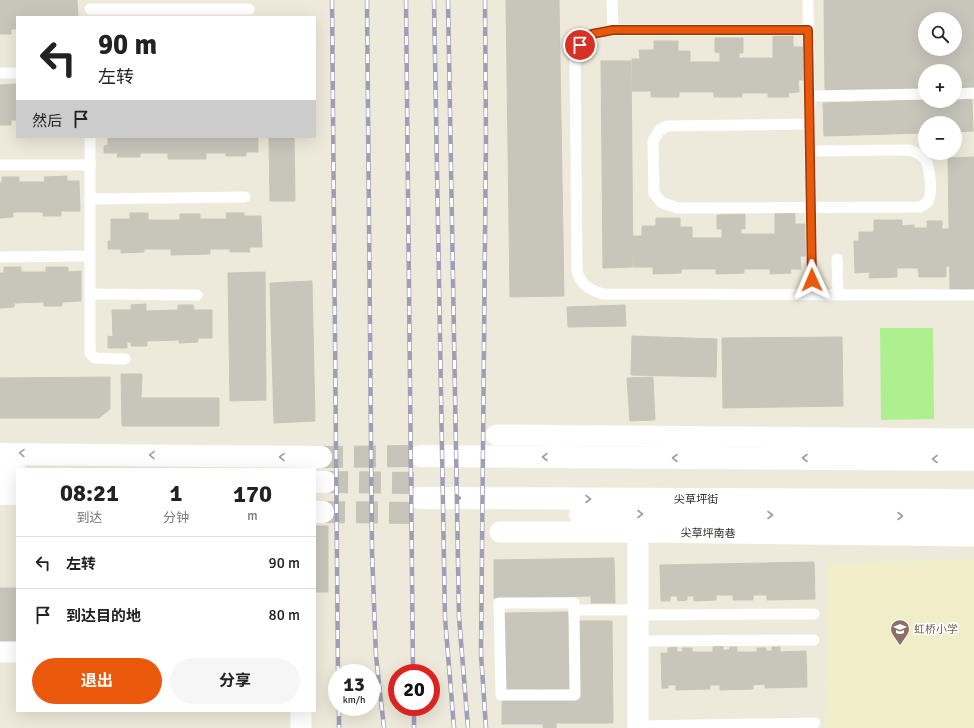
<!DOCTYPE html>
<html lang="zh">
<head>
<meta charset="utf-8">
<style>
	body { margin:0; font-family:Signika,"Noto Sans SC",sans-serif; background:#f6f6f6; color:#222; height:100vh; display:flex; flex-direction:column; font-size:15px; white-space:nowrap }
	* { box-sizing:border-box; margin:0 }
	p { font-size:13px; color:#767676 }
	.icon { flex:none; width:22px; height:22px; fill:none; stroke:currentColor; stroke-width:2; stroke-linecap:round; stroke-linejoin:round }
	.map { position:relative; flex:1; overflow:hidden }
	.details { position:absolute; left:16px; top:468px; width:300px; height:244px; display:flex; flex-direction:column; background:#fff; border-radius:0px; box-shadow:0 4px 16px #0002 }
	.details>* { flex:none }
	.guide { position:absolute; left:16px; top:16px; width:300px; height:122px; border-radius:0px; box-shadow:0 4px 16px #0002; background:#fff; color:#222; overflow:hidden }
	.controls { position:absolute; left:918px; top:12px; display:grid; gap:8px }
	.controls a { display:grid; place-items:center; width:44px; height:44px; border-radius:50%; background:#fff; box-shadow:0 4px 16px #0002; font-size:20px }
	.speed { position:absolute; left:328px; top:664px; display:flex; gap:8px; font-size:20px; font-weight:700; text-align:center }
	.speed>* { display:grid; place-content:center; width:52px; height:52px; border-radius:50%; background:#fff; box-shadow:0 4px 16px #0002; line-height:1 }
	.speed small { font-size:10px; font-weight:400 }
	.speed .limit { border:6px solid #d22; background:#fff; color:#111 }
	.pin { position:absolute; display:grid; place-items:center; width:34px; height:34px; color:#fff; margin:-17px; border:2px solid #fff; border-radius:50%; box-shadow:0 1px 4px #0007 }
	.me { position:absolute; width:44px; margin:-22px; rotate:359deg; stroke-linejoin:round; filter:drop-shadow(0 0 3px #0008) }
	.turn { display:flex; align-items:center; gap:14px; height:84px; padding:0 16px; font-size:18px }
	.turn .icon { width:52px; height:52px; stroke-width:2.5 }
	.turn b { display:block; font-size:28px; line-height:34px }
	.then { display:flex; align-items:center; height:38px; padding:0 16px; background:#0003; gap:8px; font-size:15px }
	.eta { display:flex; justify-content:space-evenly; align-items:center; height:68px; text-align:center }
	.eta b { font-size:24px; font-weight:700; line-height:28px }
	.button { display:flex; gap:8px; margin-top:auto; padding:8px 16px }
	.button a { flex:1; height:46px; border-radius:24px; background:#ea580c; color:#fff; font-size:16px; font-weight:700; line-height:46px; text-align:center }
	.button a+a { background:#f6f6f6; color:#222 }
	ul { padding:0; list-style:none }
	li { display:flex; align-items:center; gap:12px; height:52px; padding:0 16px; border-top:1px solid #e0e0e0 }
	li div { flex:1 }
	li b { display:block; font-size:15px }
	li em { font-style:normal }
	.map>svg:first-child { display:block }
</style>
</head>
<body>
<div class="map">
<svg width="974" height="728" viewBox="0 0 974 728">
	<rect width="100%" height="100%" fill="#edeadb"/>
	<!-- education -->
	<polygon fill="#f0edc9" points="974,559 974,728 826,728 828,564"/>
	<!-- pitch -->
	<polygon fill="#aeef8f" points="880,328 933,328 934,419 881,420"/>
	<!-- building -->
	<g fill="#c8c6bb" stroke="#c8c6b4" fill-rule="evenodd">
		<polygon points="0,0 77,0 78,17 17,17 17,29 11,29 11,34 0,34"/>
		<polygon points="506,0 559,0 564,296 510,297"/>
		<path d="M824 0H974V88L955 89V71H925V89L825 92ZM925 19H955V49H925Z"/>
		<polygon points="773,34 793,34 793,47 806,47 806,80 798,80 799,92 788,93 789,97 768,97 768,93 742,93 742,97 714,97 714,92 679,92 679,97 651,97 651,91 632,91 632,59 640,59 639,50 654,50 654,41 678,41 678,51 690,51 690,62 720,62 720,53 715,52 715,38 743,38 743,53 739,53 739,58 773,58"/>
		<polygon points="601,61 631,61 633,267 603,268"/>
		<polygon points="17,84 17,120 11,120 11,125 0,125 0,85"/>
		<polygon points="955,99 972,99 973,131 955,132 955,123 925,123 925,133 824,136 823,103 925,100 955,101"/>
		<polygon points="108,137 258,137 258,152 246,152 246,156 226,156 226,153 206,153 206,159 168,159 168,153 140,153 140,157 117,157 118,153 104,153 104,146 108,145"/>
		<polygon points="294,137 295,201 270,201 269,138"/>
		<polygon points="974,157 974,289 950,290 948,158"/>
		<polygon points="67,176 67,181 79,181 80,211 61,211 61,216 43,216 43,212 13,212 13,217 0,218 0,183 2,182 2,177 19,177 19,182 45,182 44,177"/>
		<polygon points="775,211 795,211 795,224 808,224 808,256 800,256 801,269 790,269 791,273 770,274 770,269 744,269 744,273 716,274 716,269 681,269 681,273 653,274 653,267 634,267 633,236 642,236 642,226 656,226 656,218 680,218 680,227 692,227 692,238 722,238 722,229 717,229 717,215 745,214 745,229 741,229 741,234 775,234"/>
		<polygon points="130,213 148,213 148,220 180,220 180,214 200,214 200,219 227,219 226,213 244,213 244,216 261,216 262,247 249,247 250,252 230,252 230,249 210,249 210,254 171,255 171,249 144,249 144,252 121,253 121,249 108,249 108,241 111,241 111,219 130,219"/>
		<polygon points="874,220 902,220 902,226 914,225 914,228 927,228 927,221 942,221 942,229 949,229 950,266 946,266 946,277 919,277 918,268 897,268 897,277 869,278 870,272 855,273 854,241 859,241 859,232 874,232"/>
		<polygon points="4,267 21,267 21,272 46,272 46,267 68,267 68,272 81,271 81,301 62,302 62,306 44,306 44,302 14,303 14,307 0,308 0,273 4,273"/>
		<polygon points="265,272 266,400 230,401 228,273"/>
		<polygon points="312,281 315,421 274,423 270,283"/>
		<polygon points="146,304 146,311 178,310 178,305 193,305 194,310 212,310 212,338 198,338 198,342 179,343 179,340 147,341 147,346 131,346 131,342 127,342 127,348 108,348 108,336 113,337 112,310 131,310 131,305"/>
		<polygon points="625,305 626,326 568,327 567,307"/>
		<polygon points="632,336 717,339 716,377 631,375"/>
		<polygon points="842,337 843,406 723,408 722,338"/>
		<polygon points="121,374 142,374 141,398 219,398 219,426 122,426"/>
		<polygon points="110,377 110,409 99,418 0,418 0,378"/>
		<polygon points="653,377 655,420 630,421 627,378"/>
		<rect x="315" y="526" width="13" height="66"/>
		<polygon points="614,558 615,603 591,603 591,596 494,598 494,560"/>
		<polygon points="814,562 815,599 767,600 767,595 753,595 753,600 733,600 733,595 716,595 716,600 694,601 694,596 687,596 687,600 678,601 677,596 670,596 670,601 661,601 660,565"/>
		<rect x="0" y="588" width="17" height="55"/>
		<polygon points="568,612 570,689 504,691 503,613"/>
		<polygon points="576,621 612,621 613,723 556,723 556,728 543,728 543,724 502,724 502,699 577,698"/>
		<polygon points="723,646 723,650 729,650 730,647 737,647 737,652 757,652 757,648 766,648 766,651 772,651 772,647 780,647 780,652 806,651 807,687 765,688 765,684 753,685 753,689 720,690 720,685 710,685 710,689 676,690 676,685 668,685 668,688 662,688 661,653 668,653 668,648 677,647 677,652 683,652 682,648 692,648 692,652 713,652 713,647"/>
	</g>
	<g fill="none" stroke-linecap="round" stroke-linejoin="round">
		<!-- secondary-tunnel -->
		<g stroke="#c6c4b8" stroke-width="22" stroke-dasharray="22 11" stroke-linecap="butt">
			<polyline points="321,457 420,456"/>
			<polyline points="326,482 419,483"/>
			<polyline points="323,512 419,513"/>
		</g>
		<!-- lane -->
		<g stroke="#fff" stroke-width="11">
			<polyline points="612,0 613,30"/>
			<polyline points="808,0 812,295"/>
			<polyline points="90,9 249,9"/>
			<path d="M808 30H613C590 33 581 38 575 61L577 271C581 285 590 290 603 294L974 295"/>
			<polyline points="0,73 17,73"/>
			<polyline points="955,94 974,93"/>
			<polyline points="809,96 925,94"/>
			<path d="M809 124 667 126 660 130 653 141 654 193 661 202 677 208 920 207C923 206 926 204 928 201 933 193 930 165 924 158 920 154 915 152 910 150L810 151"/>
			<polyline points="90,137 90,353 95,358 125,359"/>
			<polyline points="0,165 90,165"/>
			<polyline points="90,199 245,197"/>
			<polyline points="0,257 90,256"/>
			<polyline points="837,259 838,295"/>
			<polyline points="90,294 197,295"/>
			<polyline points="574,610 575,695 501,695 499,603 574,603 574,610 638,610"/>
			<polyline points="638,615 814,614"/>
			<polyline points="638,641 814,640"/>
			<polyline points="638,726 815,723"/>
		</g>
		<!-- street -->
		<g stroke="#fff" stroke-width="21">
			<polyline points="496,435 974,439"/>
			<polyline points="500,532 638,532"/>
			<polyline points="0,652 17,652"/>
			<polyline points="301,711 301,728"/>
			<polyline points="638,728 638,532 974,536"/>
		</g>
		<!-- secondary -->
		<g stroke="#fff" stroke-width="22">
			<polyline points="0,454 321,457"/>
			<polyline points="420,456 974,460"/>
			<polyline points="0,474 17,474"/>
			<polyline points="315,482 326,482"/>
			<polyline points="0,494 17,494"/>
			<polyline points="419,498 974,500"/>
			<polyline points="315,512 323,512"/>
			<polyline points="580,514 974,516"/>
		</g>
		<!-- rail casing -->
		<g stroke="#a09db6" stroke-width="4.5">
			<g id="rail">
				<polyline points="332,0 338,673"/>
				<polyline points="367,0 372,552 376,656 384,728"/>
				<polyline points="406,0 413,673"/>
				<polyline points="434,0 445,618 454,728"/>
				<polyline points="448,0 459,617 468,728"/>
				<polyline points="485,0 486,138 481,654 486,728"/>
				<polyline points="339,707 339,728"/>
				<polyline points="414,707 414,728"/>
			</g>
		</g>
		<!-- rail -->
		<use href="#rail" stroke="#fff" stroke-width="3" stroke-dasharray="9" stroke-linecap="butt"/>
	</g>
	<!-- one-way arrows -->
	<defs><path id="oneway-chevron" d="M-2-3.5L2.5 0L-2 3.5" fill="none" stroke-width="1.6" stroke-linecap="round" stroke-linejoin="round"/></defs>
	<g stroke="#9f9f9f">
		<use href="#oneway-chevron" transform="translate(22 453) rotate(-179)"/>
		<use href="#oneway-chevron" transform="translate(152 455) rotate(-179)"/>
		<use href="#oneway-chevron" transform="translate(282 457) rotate(-179)"/>
		<use href="#oneway-chevron" transform="translate(545 457) rotate(-180)"/>
		<use href="#oneway-chevron" transform="translate(675 458) rotate(-180)"/>
		<use href="#oneway-chevron" transform="translate(805 458) rotate(-180)"/>
		<use href="#oneway-chevron" transform="translate(935 459) rotate(-180)"/>
		<use href="#oneway-chevron" transform="translate(458 498)"/>
		<use href="#oneway-chevron" transform="translate(588 499)"/>
		<use href="#oneway-chevron" transform="translate(640 514)"/>
		<use href="#oneway-chevron" transform="translate(770 515)"/>
		<use href="#oneway-chevron" transform="translate(900 516)"/>
	</g>
	<g fill="none" stroke-linecap="round" stroke-linejoin="round">
		<!-- route casing -->
		<g stroke="#983908" stroke-width="10">
			<polyline id="route" points="580,45 592,34 613,30 808,30 812,280"/>
		</g>
		<!-- route -->
		<use href="#route" stroke="#ea580c" stroke-width="7"/>
	</g>
	<!-- icons -->
	<defs>
		<g id="school-pin" transform="scale(1)"><path d="M0 17L-7.5 6A9.5 9.5 0 1 1 7.5 6Z" fill="#8d6e63" stroke="#fff"/><path d="M0-5L7-2L0 1L-7-2ZM-4 1L0 2.5L4 1V4Q0 6-4 4Z" fill="#fff"/></g>
	</defs>
	<g fill-rule="evenodd">
		<use href="#school-pin" x="900" y="629"/>
	</g>
	<g text-anchor="middle" stroke-width="3" stroke-linejoin="round" paint-order="stroke">
		<!-- street labels -->
		<g font-size="11" fill="#2a2a2a" stroke="#fff">
			<text x="696" y="503">尖草坪街</text>
			<text transform="translate(708 533) rotate(1)" y="4">尖草坪南巷</text>
		</g>
		<!-- education labels -->
		<g font-size="11" fill="#785e54" stroke="#fff" text-anchor="start">
			<text x="914" y="633">虹桥小学</text>
		</g>
	</g>
</svg>
<div class="controls">
<a><svg class="icon" aria-label="search" viewBox="0 0 24 24"><circle cx="10" cy="10" r="6"/><path d="M15 15l6 6"/></svg></a>
<a>+</a>
<a>−</a>
</div>
<div class="speed"><div>13<small>km/h</small></div><div class="limit">20</div></div>
<div class="pin" style="left:580px;top:45px;background:#d93025"><svg class="icon" aria-label="arrive" viewBox="0 0 24 24"><path d="M6 21V4h12l-3 4 3 4H6"/></svg></div>
<svg class="me" style="left:812px;top:280px" viewBox="-20 -20 40 40"><path d="M0-17L14 15 0 8-14 15z" fill="#ea580c" stroke="#fff" stroke-width="4"/></svg>
<div class="guide">
<div class="turn"><svg class="icon" aria-label="left" viewBox="0 0 24 24"><path d="M17 20v-9H6M10 6l-5 5 5 5"/></svg><div><b>90 m</b>左转</div></div>
<div class="then">然后<svg class="icon" aria-label="arrive" viewBox="0 0 24 24"><path d="M6 21V4h12l-3 4 3 4H6"/></svg></div>
</div>
<section class="details">
<div class="eta">
<div><b>08:21</b><p>到达</p></div>
<div><b>1</b><p>分钟</p></div>
<div><b>170</b><p>m</p></div>
</div>
<ul>
<li><svg class="icon" aria-label="left" viewBox="0 0 24 24"><path d="M17 20v-9H6M10 6l-5 5 5 5"/></svg><div><b>左转</b></div><em>90 m</em></li>
<li><svg class="icon" aria-label="arrive" viewBox="0 0 24 24"><path d="M6 21V4h12l-3 4 3 4H6"/></svg><div><b>到达目的地</b></div><em>80 m</em></li>
</ul>
<div class="button"><a>退出</a><a>分享</a></div>
</section>
</div>
</body>
</html>
